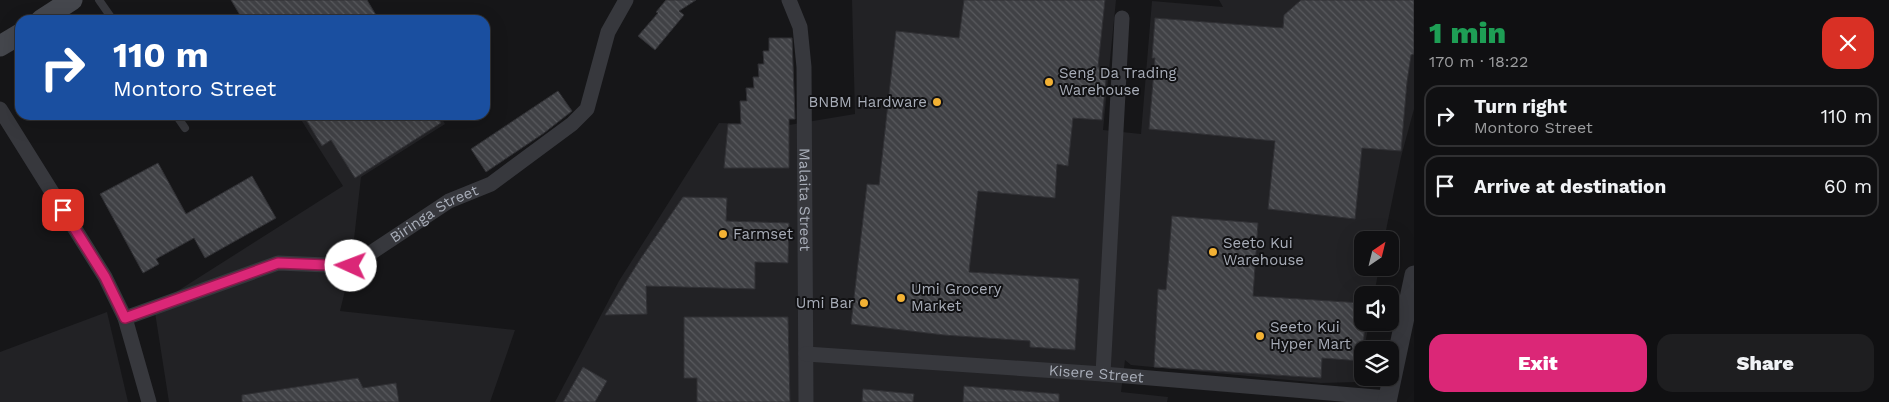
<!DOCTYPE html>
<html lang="en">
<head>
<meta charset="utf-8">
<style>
	body { margin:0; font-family:"Work Sans",sans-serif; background:#1e1e20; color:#f1f3f6; height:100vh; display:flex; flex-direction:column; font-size:19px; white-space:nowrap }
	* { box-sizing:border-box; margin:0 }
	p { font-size:16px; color:#9c9d9f }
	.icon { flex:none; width:28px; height:28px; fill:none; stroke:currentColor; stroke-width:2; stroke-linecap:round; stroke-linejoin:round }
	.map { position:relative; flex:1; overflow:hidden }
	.sheet { display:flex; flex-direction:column; background:#101012; width:475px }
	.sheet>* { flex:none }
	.guide { position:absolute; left:15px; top:15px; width:475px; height:105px; border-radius:15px; box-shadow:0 5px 20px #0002,0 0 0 1px #303032; background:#1a4fa0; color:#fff; overflow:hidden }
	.needle { width:32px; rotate:35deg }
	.tools { position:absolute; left:1354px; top:231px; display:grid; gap:10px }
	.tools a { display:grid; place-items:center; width:45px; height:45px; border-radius:10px; background:#101012; box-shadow:0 5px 20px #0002,0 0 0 1px #303032; font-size:25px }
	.pin { position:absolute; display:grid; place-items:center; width:42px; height:42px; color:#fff; margin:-21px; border-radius:10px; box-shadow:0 2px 8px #0006 }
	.me { position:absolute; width:55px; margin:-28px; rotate:272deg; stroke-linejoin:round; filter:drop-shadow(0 0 4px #0008) }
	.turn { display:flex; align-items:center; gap:18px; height:105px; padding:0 15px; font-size:22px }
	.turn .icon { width:65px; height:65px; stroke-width:2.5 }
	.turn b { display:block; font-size:35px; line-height:42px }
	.round { display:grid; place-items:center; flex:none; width:52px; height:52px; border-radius:15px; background:#1e1e20 }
	.overview { display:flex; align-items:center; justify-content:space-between; height:85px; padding:0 15px }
	h1 { font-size:30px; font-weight:800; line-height:38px; color:#1e9e55 }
	.action { display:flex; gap:10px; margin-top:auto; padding:10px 15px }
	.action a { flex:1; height:58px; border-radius:15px; background:#db2777; color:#fff; font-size:20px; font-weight:800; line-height:58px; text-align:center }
	.action a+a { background:#1e1e20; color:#f1f3f6 }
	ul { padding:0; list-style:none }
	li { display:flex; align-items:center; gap:15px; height:62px; margin:0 10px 8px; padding:0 5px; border:2px solid #303032; border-radius:15px }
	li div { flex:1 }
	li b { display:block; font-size:19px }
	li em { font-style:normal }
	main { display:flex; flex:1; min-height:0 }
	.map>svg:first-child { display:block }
</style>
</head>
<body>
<main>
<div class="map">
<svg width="1414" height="402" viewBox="0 0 1414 402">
	<defs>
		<pattern id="building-back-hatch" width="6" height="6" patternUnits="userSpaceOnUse" patternTransform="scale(1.25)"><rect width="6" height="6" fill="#404145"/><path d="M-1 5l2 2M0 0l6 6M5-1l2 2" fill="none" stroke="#595a5e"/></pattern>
	</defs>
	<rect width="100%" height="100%" fill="#161618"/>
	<!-- built -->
	<g fill="#222225">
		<polygon points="852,0 1116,0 1103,130 1141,134 1152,1 1223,7 1219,0 1414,0 1414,109 1401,157 1384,240 1362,240 1362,268 1379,268 1374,295 1362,295 1362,322 1369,323 1358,382 1321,383 1131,365 1125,360 1121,392 1168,397 1167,402 555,402 619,281 719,123 789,125 855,114"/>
		<polygon points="298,115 440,115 445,124 361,177 351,266 340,311 515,330 490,402 169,402 154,306 343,186"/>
		<polygon points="107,312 128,402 0,402 0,352"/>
	</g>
	<!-- building -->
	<g fill="url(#building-back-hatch)" stroke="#303034">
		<polygon points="231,0 367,0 379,20 243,20"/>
		<polygon points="666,0 696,0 679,11 684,15 655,50 638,36 658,13 656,12"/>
		<polygon points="964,0 1105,0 1098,67 1107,68 1102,120 1073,118 1068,166 1057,164 1055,198 978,191 969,272 1079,279 1075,350 1030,347 1030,341 944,335 851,324 867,184 879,185 896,31 959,38"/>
		<polygon points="1301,0 1414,0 1414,54 1411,55 1407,82 1401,151 1362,148 1355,219 1268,209 1275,141 1149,129 1155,58 1152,58 1155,18 1283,28 1284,15"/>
		<polygon points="769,38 792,38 795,119 789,119 789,168 724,168 728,124 741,124 740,101 747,101 746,88 754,88 753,77 759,77 758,64 764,64 763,51 769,51"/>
		<polygon points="558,91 572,111 544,133 486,172 471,149"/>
		<polygon points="303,115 436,115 441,123 355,178 331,140 322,146"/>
		<polygon points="158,163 186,214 252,176 276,218 205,258 194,238 156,259 159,264 143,273 100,194"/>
		<polygon points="683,197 727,198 726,221 789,223 788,263 755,262 755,289 646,286 647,314 605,315 641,258"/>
		<polygon points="1172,216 1258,223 1253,296 1362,303 1362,322 1365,322 1362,361 1322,358 1321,378 1154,367 1158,289 1166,290"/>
		<polygon points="684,317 788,317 790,402 697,402 697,378 684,378"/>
		<polygon points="583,367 607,381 595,402 563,402"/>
		<polygon points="358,378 363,388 396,383 399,402 242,402 242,395"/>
		<polygon points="964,386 1059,394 1059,402 963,402"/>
		<polygon points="863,389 914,394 913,402 862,402"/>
	</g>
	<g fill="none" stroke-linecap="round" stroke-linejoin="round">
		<!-- service -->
		<g stroke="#37383d" stroke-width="8">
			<polyline points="99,0 113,20"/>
			<polyline points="176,115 185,128"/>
		</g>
		<!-- minor -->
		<g stroke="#37383d" stroke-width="15">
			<path id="s1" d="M789 0 800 27 804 67 806 402"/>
			<polyline points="0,109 105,277 125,318 149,402"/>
			<path id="s2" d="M125 318 278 263 351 266 449 201 491 184 572 124 587 109 608 32 626 0"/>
			<path id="s3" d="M806 354 1103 374 1388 398"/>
			<polyline points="1103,374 1122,18"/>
		</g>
		<!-- tertiary -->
		<polyline stroke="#37383d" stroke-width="19" points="1387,402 1414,275"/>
		<!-- secondary -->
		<g stroke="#45474d" stroke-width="21">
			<polyline points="41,20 72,0"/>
			<polyline points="0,46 20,34"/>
		</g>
	</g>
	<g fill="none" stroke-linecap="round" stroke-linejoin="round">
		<!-- route casing -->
		<g stroke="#8e194d" stroke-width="12">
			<polyline id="route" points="63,210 105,277 125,318 278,263 351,266"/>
		</g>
		<!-- route -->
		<use href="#route" stroke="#db2777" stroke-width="9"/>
	</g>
	<!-- markers -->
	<g fill="#f2b134" stroke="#111113" stroke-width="2">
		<circle cx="1049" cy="82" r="5"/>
		<circle cx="937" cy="102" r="5"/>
		<circle cx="723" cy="234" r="5"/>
		<circle cx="1213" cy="252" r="5"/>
		<circle cx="901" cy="298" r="5"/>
		<circle cx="864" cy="303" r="5"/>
		<circle cx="1260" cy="336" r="5"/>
	</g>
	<g text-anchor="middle" stroke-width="4" stroke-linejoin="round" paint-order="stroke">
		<!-- poi labels -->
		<g font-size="15" fill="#a8adb8" stroke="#111113" text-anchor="start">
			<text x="1059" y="78">Seng Da Trading<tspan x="1059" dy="17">Warehouse</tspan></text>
			<text x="927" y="107" text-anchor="end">BNBM Hardware</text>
			<text x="733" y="239">Farmset</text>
			<text x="1223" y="248">Seeto Kui<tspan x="1223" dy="17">Warehouse</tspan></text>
			<text x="911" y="294">Umi Grocery<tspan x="911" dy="17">Market</tspan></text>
			<text x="854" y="308" text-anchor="end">Umi Bar</text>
			<text x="1270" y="332">Seeto Kui<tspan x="1270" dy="17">Hyper Mart</tspan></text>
		</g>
		<!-- street labels -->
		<g font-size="15" fill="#a8adb8" stroke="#111113">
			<text dy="5" stroke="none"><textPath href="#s1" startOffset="202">Malaita Street</textPath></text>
			<text dy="5" stroke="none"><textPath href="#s2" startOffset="334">Biringa Street</textPath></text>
			<text dy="5" stroke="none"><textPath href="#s3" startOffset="291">Kisere Street</textPath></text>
		</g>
	</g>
</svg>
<div class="tools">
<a><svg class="needle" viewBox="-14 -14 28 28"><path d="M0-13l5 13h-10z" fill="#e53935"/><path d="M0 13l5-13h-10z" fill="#9c9d9f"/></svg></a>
<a><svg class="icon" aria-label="sound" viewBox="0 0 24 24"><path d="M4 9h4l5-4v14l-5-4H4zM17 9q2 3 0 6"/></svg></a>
<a><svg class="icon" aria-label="layers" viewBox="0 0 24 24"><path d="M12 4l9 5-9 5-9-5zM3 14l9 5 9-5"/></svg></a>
</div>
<div class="pin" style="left:63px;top:210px;background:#d93025"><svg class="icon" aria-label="arrive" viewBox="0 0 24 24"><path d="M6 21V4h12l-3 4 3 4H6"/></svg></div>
<svg class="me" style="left:351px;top:266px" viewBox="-20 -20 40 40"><circle r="19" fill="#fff"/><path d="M0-13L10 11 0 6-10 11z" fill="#db2777"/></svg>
<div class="guide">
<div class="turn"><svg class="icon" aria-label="right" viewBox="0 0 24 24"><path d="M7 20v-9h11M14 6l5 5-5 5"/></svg><div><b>110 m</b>Montoro Street</div></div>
</div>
</div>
<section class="sheet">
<div class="overview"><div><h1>1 min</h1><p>170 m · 18:22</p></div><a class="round" style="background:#d93025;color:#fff"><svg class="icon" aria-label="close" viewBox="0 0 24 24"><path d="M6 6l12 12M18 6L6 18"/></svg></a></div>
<ul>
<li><svg class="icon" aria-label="right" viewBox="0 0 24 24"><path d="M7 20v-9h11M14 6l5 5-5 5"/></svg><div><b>Turn right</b><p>Montoro Street</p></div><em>110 m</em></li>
<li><svg class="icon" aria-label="arrive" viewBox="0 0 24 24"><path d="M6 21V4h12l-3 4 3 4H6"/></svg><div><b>Arrive at destination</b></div><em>60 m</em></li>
</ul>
<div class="action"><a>Exit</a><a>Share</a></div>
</section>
</main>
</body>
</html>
